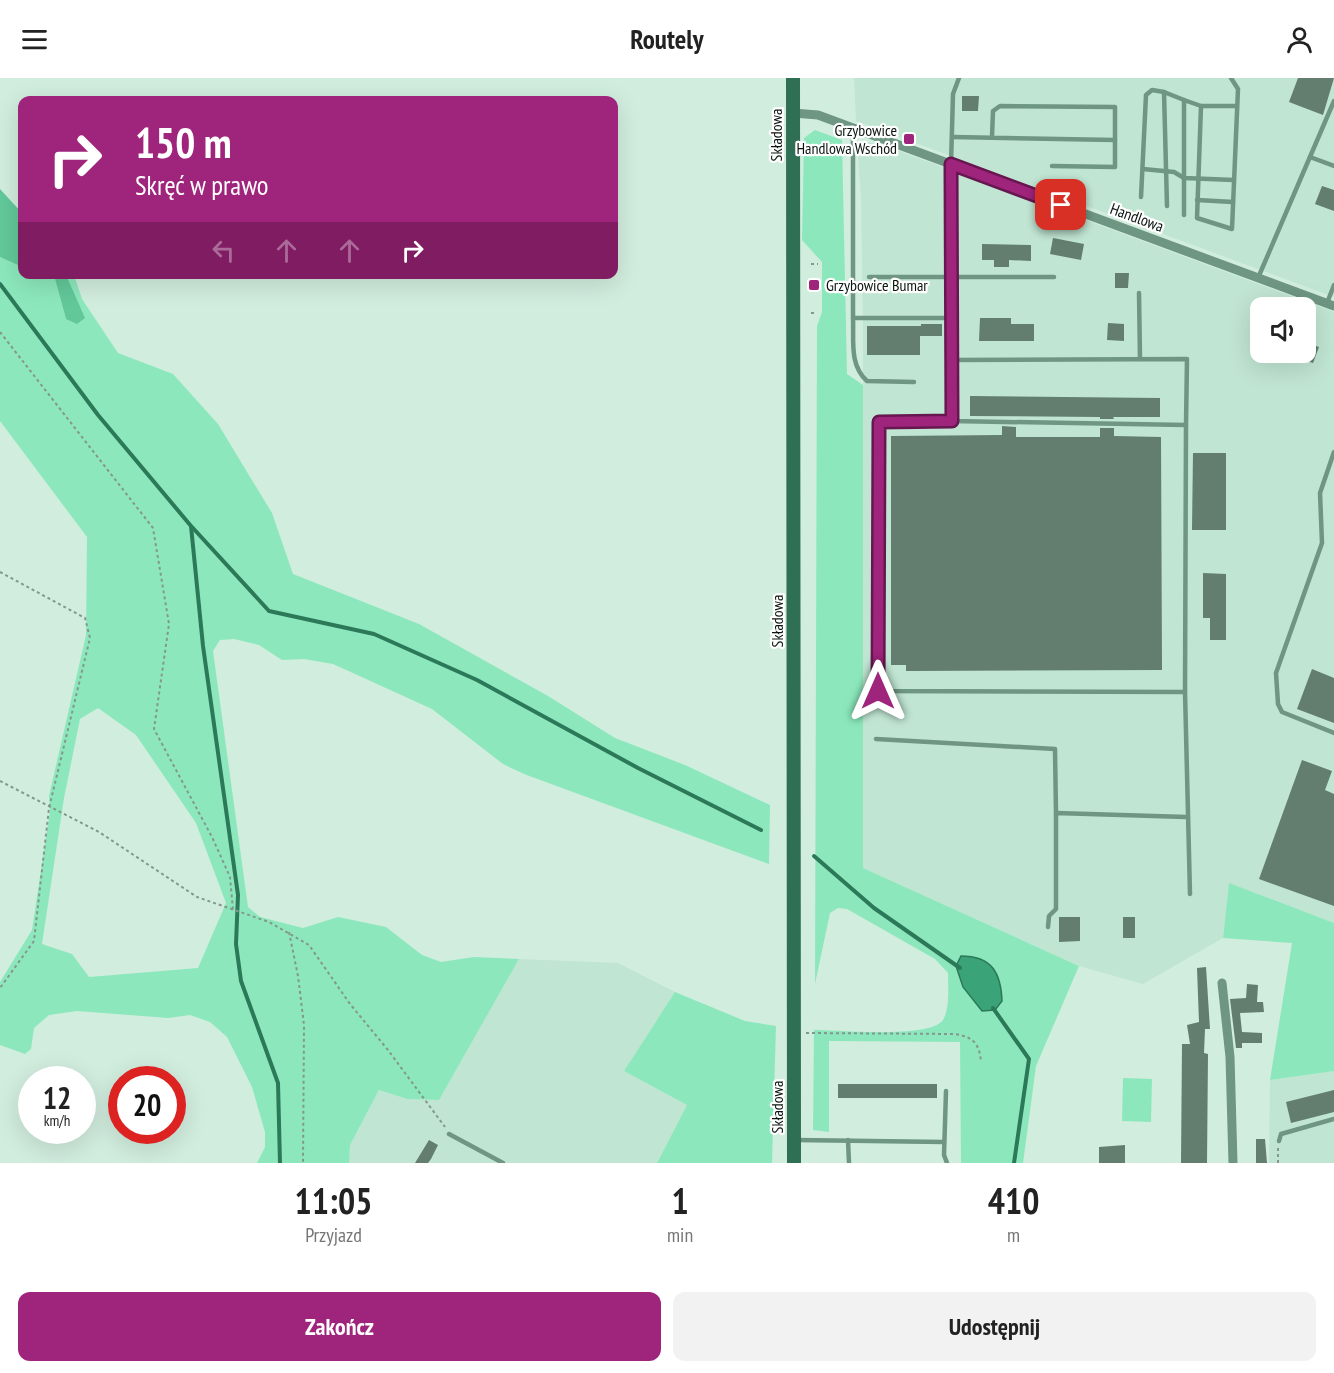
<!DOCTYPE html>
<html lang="pl">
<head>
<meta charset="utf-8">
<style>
	body { margin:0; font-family:"PT Sans Narrow",sans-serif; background:#f2f2f2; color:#222; height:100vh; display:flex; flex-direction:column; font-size:22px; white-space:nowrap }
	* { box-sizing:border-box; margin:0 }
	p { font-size:20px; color:#767676 }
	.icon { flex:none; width:33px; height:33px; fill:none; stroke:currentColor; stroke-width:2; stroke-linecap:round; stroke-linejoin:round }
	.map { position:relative; height:1085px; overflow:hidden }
	.details { display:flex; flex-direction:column; background:#fff; flex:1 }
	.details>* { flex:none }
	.banner { position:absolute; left:18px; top:18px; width:600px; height:183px; border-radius:12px; box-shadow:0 6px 24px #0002; background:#9f247b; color:#fff; overflow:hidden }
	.tools { position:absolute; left:1250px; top:219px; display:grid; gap:12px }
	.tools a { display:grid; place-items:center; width:66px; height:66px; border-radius:12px; background:#fff; box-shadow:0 6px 24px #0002; font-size:30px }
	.speed { position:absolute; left:18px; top:988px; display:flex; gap:12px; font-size:30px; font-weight:700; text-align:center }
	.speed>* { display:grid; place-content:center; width:78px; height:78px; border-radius:50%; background:#fff; box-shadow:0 6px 24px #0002; line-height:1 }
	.speed small { font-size:15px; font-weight:400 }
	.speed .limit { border:9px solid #d22; background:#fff; color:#111 }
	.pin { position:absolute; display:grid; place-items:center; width:51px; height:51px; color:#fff; margin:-26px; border-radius:12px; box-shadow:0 3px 9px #0006 }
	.me { position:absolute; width:66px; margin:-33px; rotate:0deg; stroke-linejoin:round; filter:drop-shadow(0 0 4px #0008) }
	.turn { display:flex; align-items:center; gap:21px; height:126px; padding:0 18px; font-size:27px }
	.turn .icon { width:78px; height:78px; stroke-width:2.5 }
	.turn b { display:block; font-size:42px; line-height:51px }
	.lanes { display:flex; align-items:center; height:57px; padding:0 18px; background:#0003; justify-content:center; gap:30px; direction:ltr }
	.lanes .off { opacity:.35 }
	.eta { display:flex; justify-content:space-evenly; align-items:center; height:102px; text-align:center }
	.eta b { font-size:36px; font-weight:700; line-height:42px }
	.cta { display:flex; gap:12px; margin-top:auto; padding:12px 18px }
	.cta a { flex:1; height:69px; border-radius:12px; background:#9f247b; color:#fff; font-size:24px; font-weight:700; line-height:69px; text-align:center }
	.cta a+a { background:#f2f2f2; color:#222 }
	header { display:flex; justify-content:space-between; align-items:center; height:78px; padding:0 18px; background:#fff; font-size:27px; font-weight:700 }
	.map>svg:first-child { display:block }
</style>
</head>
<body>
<header><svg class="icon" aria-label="menu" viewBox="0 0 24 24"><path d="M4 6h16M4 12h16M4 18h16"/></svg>Routely<svg class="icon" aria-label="person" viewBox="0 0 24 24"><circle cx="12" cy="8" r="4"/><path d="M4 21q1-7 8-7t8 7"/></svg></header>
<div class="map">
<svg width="1334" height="1085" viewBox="0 0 1334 1085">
	<rect width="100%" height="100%" fill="#d1edde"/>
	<!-- built -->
	<g fill="#c0e5d2" fill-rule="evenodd">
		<polygon points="854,0 1334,0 1334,219 856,43"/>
		<path d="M857 63 880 66 1334 234V845L1229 806 1223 860 1143 906 1079 888 863 790V246L861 120ZM1260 230H1305V274H1260Z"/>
		<polygon points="519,881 618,885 675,914 624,993 687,1027 657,1085 349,1085 350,1067 379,1012 407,1021 439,1022"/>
		<polygon points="1334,993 1334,1085 1269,1085 1270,1002"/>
	</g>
	<!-- green -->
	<g fill="#8ce8bc" fill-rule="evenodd">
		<path d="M815 52 842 62 847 296 863 307V790L1079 888 1036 988 1023 1085H961L960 964 829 963V1054L813 1052 814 952C838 952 930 961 943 942 950 931 948 908 948 895L935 881 847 831 838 830 830 835 815 906 817 248 822 234V184L802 162 804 60Z"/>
		<path d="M0 179 22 189V196L42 197 55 201 66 241 74 218 66 197H74L82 221 118 275 173 296 218 346 272 435 293 496 419 546 548 618 615 660 685 687 770 727 769 786 524 696 503 686 432 631 333 586 304 581 282 582 259 567 234 561 220 562 213 573 248 829 260 839 303 850 338 839 386 849 422 877 441 884 474 879 519 881 439 1022 407 1021 379 1012 350 1067 349 1085H257L265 1069V1054L252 1009 227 959 210 944 190 937 168 940 77 933 49 937 34 950 31 971 25 976 0 967V904L32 852 50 733 49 718 86 557 87 459 0 343ZM98 630 136 657 196 745 226 825 198 890 89 899 72 876 42 866 64 720 80 641Z"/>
		<polygon points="1229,805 1334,845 1334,993 1270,1002 1292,865 1223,860"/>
		<polygon points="675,914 745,943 776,948 772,1085 657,1085 687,1027 624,993"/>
		<polygon points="1123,1000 1152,1001 1151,1044 1122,1043"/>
	</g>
	<!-- forest -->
	<g fill="#62c89a">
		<polygon points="0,111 22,135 22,189 0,179"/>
		<polygon points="42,197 66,197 85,240 77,246 66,241 55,201"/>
	</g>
	<!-- water -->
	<path fill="#3aa478" stroke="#2c7959" stroke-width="1.5" d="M961 878C992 878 1001 895 1002 923L995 932 982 933 963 909 956 888Z"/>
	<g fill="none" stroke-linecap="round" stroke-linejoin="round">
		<!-- stream -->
		<g stroke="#2c7959" stroke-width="4">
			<polyline points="0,206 98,337 191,448 203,568 238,817 236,866 241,903 278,1005 280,1085"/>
			<polyline points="192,449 269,533 374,556 477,602 638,690 761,752"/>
			<polyline points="814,778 874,830 960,890"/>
			<polyline points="993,930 1029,981 1014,1085"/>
		</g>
	</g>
	<!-- building -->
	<g fill="#637d6f">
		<polygon points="1298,0 1334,0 1323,37 1289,24"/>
		<polygon points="962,18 979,18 978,33 962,33"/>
		<polygon points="1322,108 1334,112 1334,133 1315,126"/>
		<polygon points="1053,160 1084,166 1081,182 1050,176"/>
		<polygon points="982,166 1031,167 1031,183 1009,182 1009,189 994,189 994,182 982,182"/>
		<polygon points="1115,195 1129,195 1128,210 1115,210"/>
		<polygon points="980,240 1011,240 1011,246 1034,246 1034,263 979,263"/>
		<polygon points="1108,245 1124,246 1124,263 1107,262"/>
		<polygon points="921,246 942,246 942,258 920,258 920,277 867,277 867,248 921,248"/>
		<polygon points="1305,264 1319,269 1313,285 1287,276 1305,274"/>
		<polygon points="970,318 1160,320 1160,339 1113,339 1114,341 1100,341 1100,339 970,338"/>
		<polygon points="1002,348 1016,349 1016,359 1100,359 1100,350 1114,350 1114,358 1161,359 1162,592 906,593 906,587 891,587 891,358 1002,357"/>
		<polygon points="1193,375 1226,375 1226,452 1192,452"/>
		<polygon points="1203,495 1226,496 1226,562 1210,562 1210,540 1203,540"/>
		<polygon points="1312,591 1334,600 1334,645 1297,631"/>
		<polygon points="1302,682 1332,693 1325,712 1334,716 1334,828 1259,801"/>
		<polygon points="1059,839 1080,839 1080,863 1059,864"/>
		<rect x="1123" y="839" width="12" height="21"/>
		<polygon points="1206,889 1210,951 1205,951 1204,975 1208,976 1207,1085 1181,1085 1182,966 1190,966 1187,947 1199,944 1197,890"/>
		<polygon points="1247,906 1258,907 1257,924 1263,924 1264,934 1240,935 1242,954 1262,955 1262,965 1242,965 1242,970 1236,970 1230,921 1246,920"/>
		<rect x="838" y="1006" width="99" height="14"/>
		<polygon points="1334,1012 1334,1034 1291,1045 1286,1024"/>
		<polygon points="1256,1061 1265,1061 1267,1085 1256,1085"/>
		<polygon points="429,1062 438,1067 431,1081 428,1085 415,1085"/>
		<polygon points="1125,1067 1125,1085 1099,1085 1099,1069"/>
	</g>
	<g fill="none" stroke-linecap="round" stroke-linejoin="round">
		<!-- path -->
		<g stroke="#83988d" stroke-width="2" stroke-dasharray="3 3" stroke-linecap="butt">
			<polyline points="811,186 818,186"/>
			<polyline points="811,235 815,235"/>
			<polyline points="0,254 153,450 169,546 154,651 212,759 230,799 233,832"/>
			<polyline points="0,494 85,540 90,560 49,730 34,863 0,910"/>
			<polyline points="0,703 99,754 197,819 269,844 309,867 350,926 388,972 445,1049"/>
			<polyline points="289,854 298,898 304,947 303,1085"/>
			<path d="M806 955 955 956C973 959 979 965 981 983"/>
			<polyline points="1278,1070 1278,1085"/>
		</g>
		<!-- service -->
		<g stroke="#6e9682" stroke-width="4.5">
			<polyline points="1231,0 1238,11 1232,151 1197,140 1201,28 1237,28"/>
			<polyline points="853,50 853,240 951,240"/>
			<polyline points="953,59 1115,62 1115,29 1000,28 993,33 992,59"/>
			<polyline points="1310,79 1334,88"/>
			<polyline points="1052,88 1115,89 1115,62"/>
			<polyline points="1143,91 1174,94 1184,100 1234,102"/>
			<polyline points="1141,119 1146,17 1152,12 1164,14"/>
			<polyline points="1197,122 1233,124"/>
			<polyline points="1167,128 1164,14 1184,22"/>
			<polyline points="1184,137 1184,22 1201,28"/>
			<polyline points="869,199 1054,199"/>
			<polyline points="1258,200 1334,23"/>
			<polyline points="1139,215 1140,281"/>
			<polyline points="1327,225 1334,207"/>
			<path d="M853 240C854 262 849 287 867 303L914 304"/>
			<polyline points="951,282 952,343 1186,347 1187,281 951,282 951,86 953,16 959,0"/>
			<polyline points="952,343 879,343 878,613 1185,614 1186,347"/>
			<polyline points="1334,374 1320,415 1322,465 1276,595 1278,626 1282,634 1334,655"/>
			<polyline points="1185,614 1190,816"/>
			<polyline points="876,661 1055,671 1056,735"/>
			<polyline points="1048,849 1049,838 1056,831 1056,735 1186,739"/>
			<polyline points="946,1013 944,1077 947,1085"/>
			<polyline points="449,1056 503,1085"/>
			<polyline points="796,1062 944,1064"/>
			<polyline points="848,1062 849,1085"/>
			<polyline points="1279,1063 1281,1056 1334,1041"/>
		</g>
		<!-- minor -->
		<g stroke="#6e9682" stroke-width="9">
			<polyline points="793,35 818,37 1334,228"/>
			<polyline points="1222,905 1230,979 1233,1085"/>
		</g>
		<!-- secondary -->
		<polyline stroke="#2f6f53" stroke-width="14" points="793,0 794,1085"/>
	</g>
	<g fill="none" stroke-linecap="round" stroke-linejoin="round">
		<!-- route casing -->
		<g stroke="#671750" stroke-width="15">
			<polyline id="route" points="878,613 879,344 952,343 951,86 1061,127"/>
		</g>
		<!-- route -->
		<use href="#route" stroke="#9f247b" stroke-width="10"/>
	</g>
	<!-- markers -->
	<g fill="#9f247b" stroke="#fff" stroke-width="2">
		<rect x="903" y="55" width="12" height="12" rx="3"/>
		<rect x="808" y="201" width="12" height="12" rx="3"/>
	</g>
	<g text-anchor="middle" stroke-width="4.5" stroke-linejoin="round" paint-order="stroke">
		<!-- poi labels -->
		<g font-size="16" fill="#0b1510" stroke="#fff" text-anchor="end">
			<text x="897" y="58">Grzybowice<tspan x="897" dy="18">Handlowa Wschód</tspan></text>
			<text x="826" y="213" text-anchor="start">Grzybowice Bumar</text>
		</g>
		<!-- street labels -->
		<g font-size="16" fill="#0b1510" stroke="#fff">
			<text transform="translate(776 57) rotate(-90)" y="6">Składowa</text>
			<text transform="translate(1137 139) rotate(20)" y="6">Handlowa</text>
			<text transform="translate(777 543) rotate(-90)" y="6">Składowa</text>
			<text transform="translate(777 1029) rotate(-90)" y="6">Składowa</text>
		</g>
	</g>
</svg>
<div class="tools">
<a><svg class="icon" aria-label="sound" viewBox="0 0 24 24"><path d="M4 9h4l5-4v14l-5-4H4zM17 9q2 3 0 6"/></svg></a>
</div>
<div class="speed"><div>12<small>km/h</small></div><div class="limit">20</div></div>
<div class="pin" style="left:1061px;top:127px;background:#d93025"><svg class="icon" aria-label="arrive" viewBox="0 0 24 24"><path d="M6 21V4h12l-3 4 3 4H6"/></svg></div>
<svg class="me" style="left:878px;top:613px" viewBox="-20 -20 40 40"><path d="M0-17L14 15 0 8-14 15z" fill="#9f247b" stroke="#fff" stroke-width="4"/></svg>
<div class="banner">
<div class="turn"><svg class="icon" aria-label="right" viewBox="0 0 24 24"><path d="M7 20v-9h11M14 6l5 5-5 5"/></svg><div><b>150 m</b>Skręć w prawo</div></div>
<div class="lanes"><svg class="icon off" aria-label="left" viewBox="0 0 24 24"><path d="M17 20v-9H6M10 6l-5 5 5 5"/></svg><svg class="icon off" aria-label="ahead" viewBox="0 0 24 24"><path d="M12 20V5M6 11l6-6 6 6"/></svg><svg class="icon off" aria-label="ahead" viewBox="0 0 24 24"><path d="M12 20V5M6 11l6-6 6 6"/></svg><svg class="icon" aria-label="right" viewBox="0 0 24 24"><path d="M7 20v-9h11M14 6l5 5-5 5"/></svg></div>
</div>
</div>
<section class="details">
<div class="eta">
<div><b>11:05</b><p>Przyjazd</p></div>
<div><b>1</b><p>min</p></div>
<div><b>410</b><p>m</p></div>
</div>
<div class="cta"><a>Zakończ</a><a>Udostępnij</a></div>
</section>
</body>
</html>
